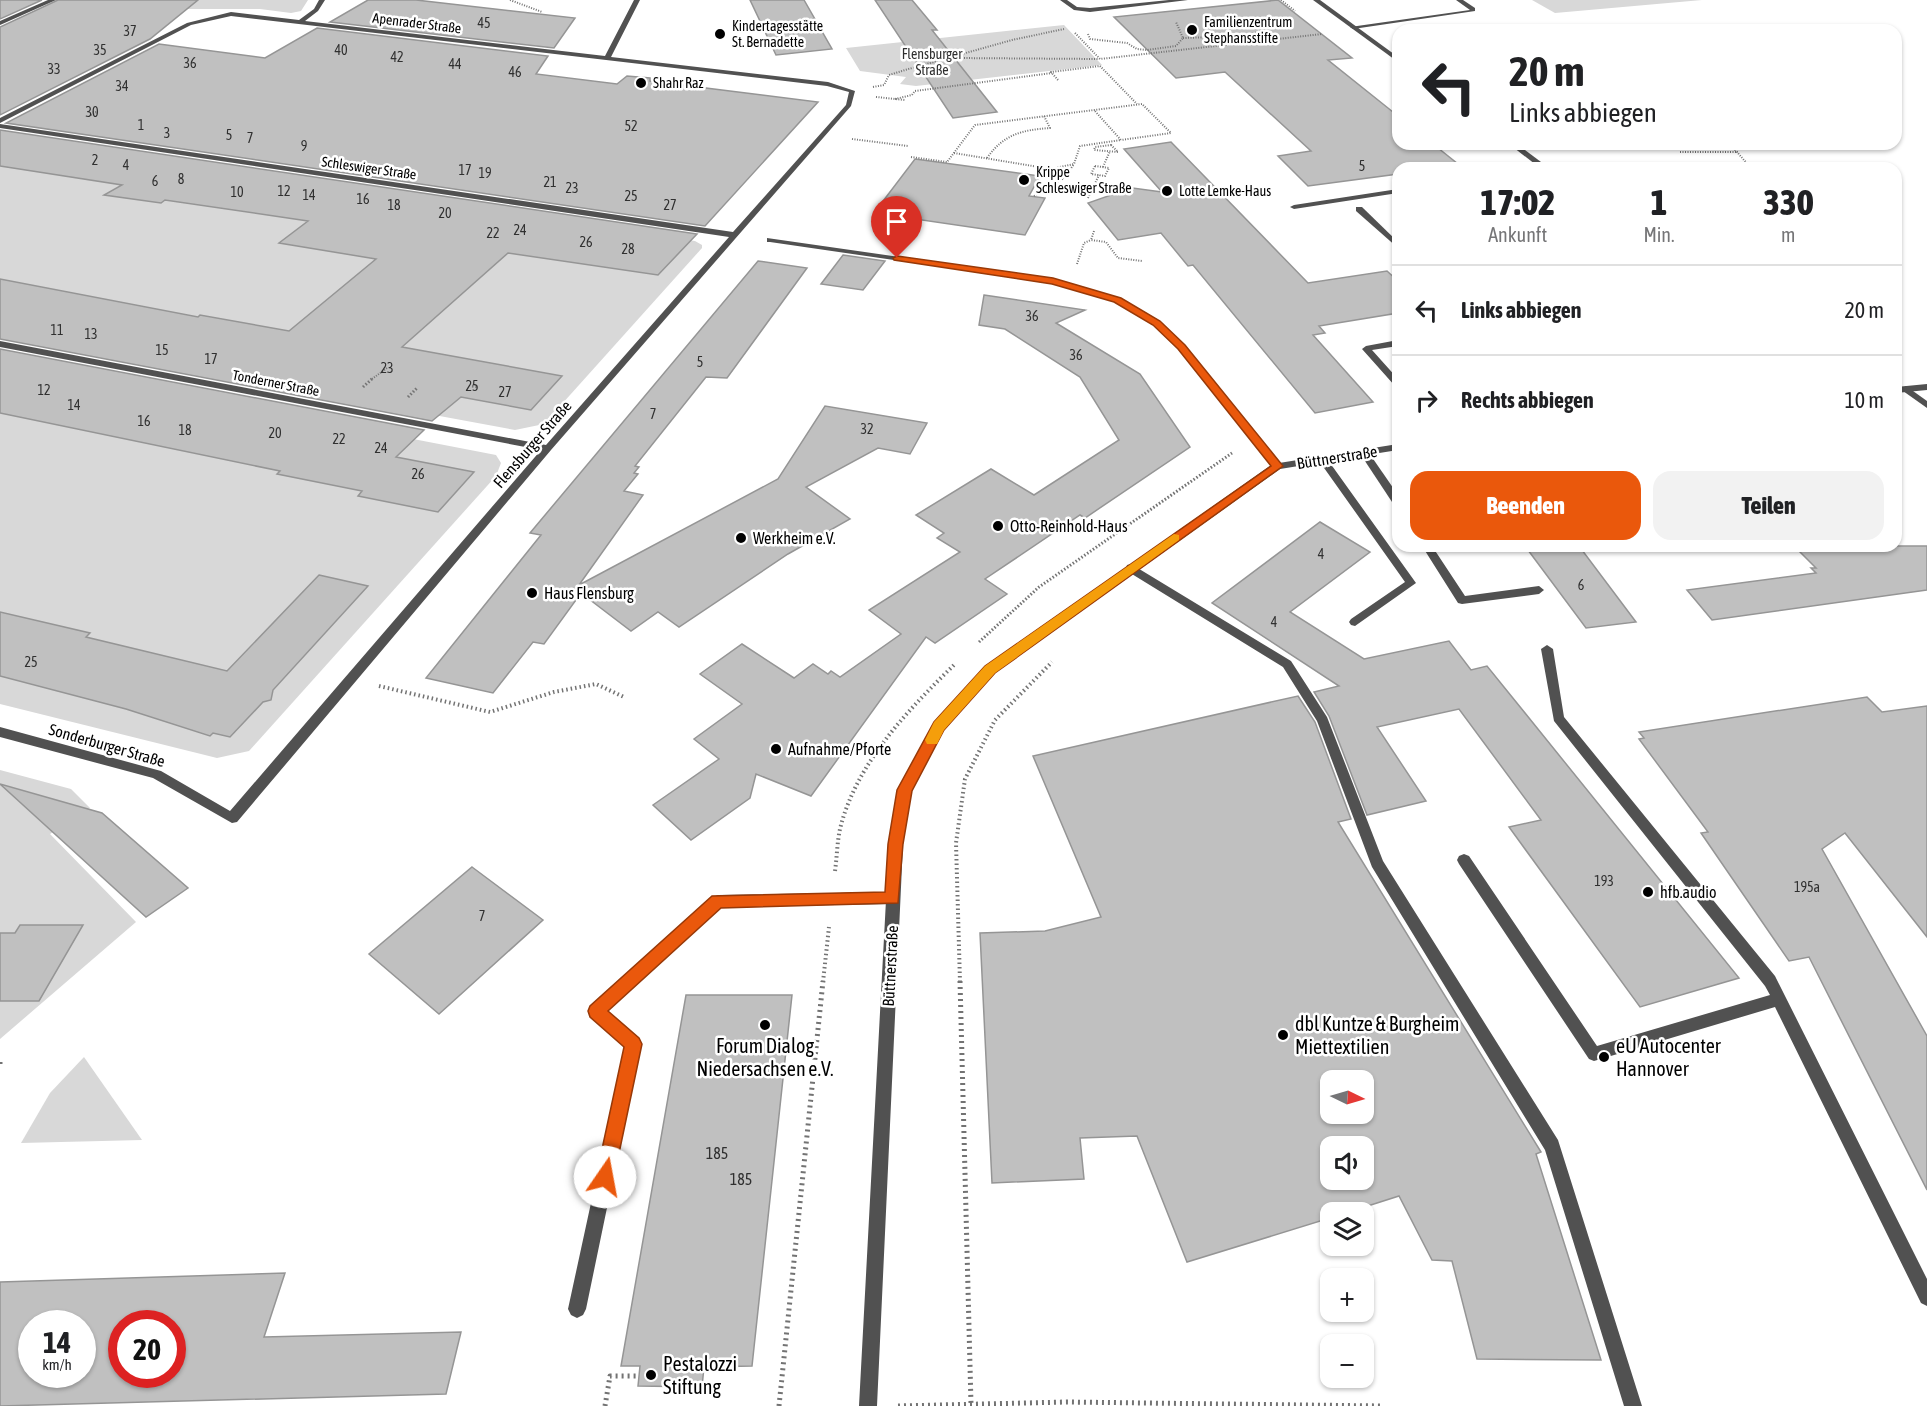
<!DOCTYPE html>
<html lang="de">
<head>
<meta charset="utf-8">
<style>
	body { margin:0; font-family:"Asap Condensed",sans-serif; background:#f2f2f2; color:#202124; height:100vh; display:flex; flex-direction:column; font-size:22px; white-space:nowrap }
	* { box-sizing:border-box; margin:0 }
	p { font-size:20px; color:#757577 }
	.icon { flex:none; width:33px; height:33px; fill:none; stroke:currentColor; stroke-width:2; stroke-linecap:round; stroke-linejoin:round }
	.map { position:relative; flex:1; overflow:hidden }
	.details { position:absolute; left:1392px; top:162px; width:510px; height:390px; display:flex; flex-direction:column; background:#fff; border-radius:18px; box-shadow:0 2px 4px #0004 }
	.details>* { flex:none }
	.top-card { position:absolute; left:1392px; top:24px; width:510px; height:126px; border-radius:18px; box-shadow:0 2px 4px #0004; background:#fff; color:#202124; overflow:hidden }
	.needle { width:39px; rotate:95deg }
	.controls { position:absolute; left:1320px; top:1070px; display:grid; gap:12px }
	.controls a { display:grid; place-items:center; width:54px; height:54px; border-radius:12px; background:#fff; box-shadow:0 2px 4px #0004; font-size:30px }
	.speed { position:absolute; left:18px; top:1310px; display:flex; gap:12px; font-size:30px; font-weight:700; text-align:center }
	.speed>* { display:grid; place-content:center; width:78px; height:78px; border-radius:50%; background:#fff; box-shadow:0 2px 4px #0004; line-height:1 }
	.speed small { font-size:15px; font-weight:400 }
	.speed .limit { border:9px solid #d22; background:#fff; color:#111 }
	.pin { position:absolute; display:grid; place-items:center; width:51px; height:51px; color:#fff; margin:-62px -26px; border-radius:50% 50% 50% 0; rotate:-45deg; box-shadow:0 0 6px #0007 }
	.pin .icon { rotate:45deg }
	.me { position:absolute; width:66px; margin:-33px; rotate:12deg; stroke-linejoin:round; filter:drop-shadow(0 0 4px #0008) }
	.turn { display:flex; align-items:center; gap:21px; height:126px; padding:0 18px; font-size:27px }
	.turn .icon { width:78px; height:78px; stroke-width:2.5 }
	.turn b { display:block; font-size:42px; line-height:51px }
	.eta { display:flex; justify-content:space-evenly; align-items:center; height:102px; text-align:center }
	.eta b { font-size:36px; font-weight:800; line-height:42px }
	.button { display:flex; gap:12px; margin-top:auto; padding:12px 18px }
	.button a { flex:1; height:69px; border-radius:18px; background:#ea580c; color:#fff; font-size:24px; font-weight:800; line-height:69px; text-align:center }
	.button a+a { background:#f2f2f2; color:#202124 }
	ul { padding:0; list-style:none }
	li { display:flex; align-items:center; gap:18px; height:90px; padding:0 18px; border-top:2px solid #e0e0e0 }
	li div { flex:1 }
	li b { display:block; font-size:22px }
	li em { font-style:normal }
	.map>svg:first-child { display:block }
</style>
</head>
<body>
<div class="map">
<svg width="1927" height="1406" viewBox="0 0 1927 1406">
	<rect width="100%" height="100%" fill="#fff"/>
	<!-- green -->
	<g fill="#d8d8d8">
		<polygon points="196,0 308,0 301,11 291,13 260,9 186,9"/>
		<polygon points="1532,0 1702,0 1555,13"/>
		<polygon points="1064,25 1102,65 916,86 900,84 906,77 860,71 846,48"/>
		<polygon points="0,138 695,241 702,245 702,248 544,424 515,430 0,335"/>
		<polygon points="0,359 496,455 501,463 496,476 249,751 217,758 0,704"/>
		<polygon points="0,770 71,789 90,808 50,834 136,922 0,1039"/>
		<polygon points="84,1057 142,1140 21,1143 50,1093"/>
	</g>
	<!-- building -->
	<g fill="#c0c0c0" stroke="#959595" stroke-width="1.5" fill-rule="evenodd">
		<polygon points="0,0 42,0 0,19"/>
		<polygon points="58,0 198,0 150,39 0,115 0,27"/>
		<polygon points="368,0 416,0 575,18 554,48 330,22"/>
		<polygon points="750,0 804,0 832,49 776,55"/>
		<polygon points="875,0 912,0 937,30 932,30 997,112 953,118"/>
		<polygon points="1278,0 1352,58 1328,60 1398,116 1398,144 1433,144 1463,168 1398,168 1398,174 1308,186 1278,156 1311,151 1225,72 1176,78 1114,17"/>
		<polygon points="317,28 548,56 536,74 617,84 627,76 650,78 650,81 818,102 705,226 6,123 159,44 265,58"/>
		<polygon points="0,130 697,234 658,275 508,253 402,347 562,376 531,410 461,397 432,421 0,339 0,279 198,317 200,315 289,331 376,259 279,243 308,221 165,200 161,203 104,195 122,185 0,166"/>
		<polygon points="1171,142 1308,283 1387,271 1398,281 1398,313 1319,326 1325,333 1313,335 1373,402 1315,413 1193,265 1188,266 1161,233 1118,240 1088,203 1114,194 1118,186 1162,192 1124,149"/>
		<polygon points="915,159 1040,176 1029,196 1045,198 1025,235 874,213"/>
		<polygon points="843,255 885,261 863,290 821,284"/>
		<polygon points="758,261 807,268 727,378 706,377 635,466 639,467 634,473 638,474 624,491 643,495 579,585 778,479 825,406 927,423 910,454 878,448 806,487 850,519 788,554 679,627 658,612 631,631 581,593 544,644 533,642 493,693 426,678 541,535 530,533"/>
		<polygon points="984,295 1085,310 1056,323 1140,374 1190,447 1085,518 1080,515 985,579 1007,594 935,643 926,637 811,796 756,774 750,798 691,840 653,805 719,759 694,739 742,704 700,674 742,644 794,678 813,664 828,674 831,671 840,677 901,634 869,610 960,552 937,538 944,533 916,515 991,469 1034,495 1119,440 1080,377 1005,329 979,325"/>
		<polygon points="0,349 424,430 396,457 474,472 438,512 358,496 362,491 277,474 280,471 0,413"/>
		<polygon points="1320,522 1370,552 1290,612 1364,659 1449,641 1471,670 1487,666 1739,978 1640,1007 1509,827 1541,820 1459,709 1377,727 1426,801 1367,815 1329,716 1314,692 1339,686 1212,603"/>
		<polygon points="1525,546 1579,546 1636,622 1586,628"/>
		<polygon points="1794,546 1927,546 1927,590 1712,620 1687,590 1816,573 1811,568 1816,568"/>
		<polygon points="319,575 368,586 273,690 271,700 263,702 230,737 213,733 210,736 126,709 0,676 0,612 90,633 86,637 227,671"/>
		<path d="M1298 696 1315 722 1351 819 1338 822 1541 1152 1536 1154 1601 1360 1477 1359 1452 1261 1432 1260 1399 1196 1349 1212H1330V1218L1187 1262 1137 1136 1080 1138 1084 1179 992 1183 980 933 1045 931 1101 917 1033 756ZM1330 1080H1364V1113H1330ZM1330 1146H1364V1179H1330Z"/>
		<polygon points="1867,697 1882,712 1927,706 1927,937 1845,833 1822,849 1927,1036 1927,1190 1809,957 1789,961 1701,833 1708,832 1639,739 1644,738 1639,732"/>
		<polygon points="0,784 102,813 188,888 146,917"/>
		<polygon points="472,867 543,920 439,1014 369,954"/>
		<polygon points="20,925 83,925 39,1001 0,1001 0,933 15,933"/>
		<polygon points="686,995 792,995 752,1366 704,1367 702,1387 638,1386 640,1366 621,1366"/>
		<path d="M285 1273 264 1337 461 1332 446 1394 0 1406V1282ZM32 1323H82V1374H32ZM122 1323H172V1374H122Z"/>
	</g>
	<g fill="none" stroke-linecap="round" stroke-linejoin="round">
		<!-- path-far3 -->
		<g stroke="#737373" stroke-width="2" stroke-dasharray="1 1.5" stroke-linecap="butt">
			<polyline points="510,0 542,12"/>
			<polyline points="1281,0 1295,11"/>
			<polyline points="1075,33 1100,59 1322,34"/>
			<polyline points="1088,34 1090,39 1127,43 1137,49 1147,50 1176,46 1183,38 1176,22"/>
			<polyline points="1183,38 1244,36 1265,30"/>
			<polyline points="954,58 1099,59"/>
			<polyline points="1058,80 1051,72 1100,66 1137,104"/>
			<polyline points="873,87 884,85 889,75 905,70 1012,40 1064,29"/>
			<polyline points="876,97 905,100"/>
			<polyline points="895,99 912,95 915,91 1052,73"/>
			<polyline points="91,115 97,112 92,112"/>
			<polyline points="852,139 908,146"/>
			<polyline points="1730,144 1751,168"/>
			<polygon points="1111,145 1118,152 1094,150 1095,147"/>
			<polyline points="1680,152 1738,152"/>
			<polyline points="954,153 1051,169 1074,164 1080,146 1121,140 1094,110"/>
			<polyline points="911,157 947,162 975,125 1142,104 1171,133 1121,140"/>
			<path d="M987 158C1004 134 1022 130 1050 128L1044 116"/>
			<polygon points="1095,166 1109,168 1105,176 1091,174"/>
			<polyline points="1103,167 1110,151"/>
			<polyline points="1064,178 1074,164"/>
			<polyline points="1034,196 1064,178 1052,169"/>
			<polyline points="1088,198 1099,175"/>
			<polyline points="1094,231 1091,240 1106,242 1118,258 1142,261"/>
			<polyline points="909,237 920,220"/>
			<polyline points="1077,264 1084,243 1091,240"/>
			<polyline points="372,379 387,368"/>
		</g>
		<!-- path-far2 -->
		<g stroke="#737373" stroke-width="3" stroke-dasharray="1.5 2" stroke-linecap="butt">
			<polyline points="472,386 479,387"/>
			<polyline points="363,387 373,378"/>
			<polyline points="408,397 417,388"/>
			<polyline points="979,642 1039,587 1232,453"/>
		</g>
		<!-- path-far1 -->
		<g stroke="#737373" stroke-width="4" stroke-dasharray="1.5 3" stroke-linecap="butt">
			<polyline points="379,686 490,712 554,692 596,684 624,697"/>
			<path d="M835 871C837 857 837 843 840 829 856 763 909 709 956 663"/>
			<polyline points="823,982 829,927"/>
			<polyline points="960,982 956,843 965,779 995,720 1052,662"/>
		</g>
		<!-- path -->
		<g stroke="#737373" stroke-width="5" stroke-dasharray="2 4" stroke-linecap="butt">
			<polyline points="960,981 971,1404"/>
			<polyline points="0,1062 0,1066"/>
			<polyline points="605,1406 610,1376 639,1376"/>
			<polyline points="779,1406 823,981"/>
			<polyline points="898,1406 1067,1402 1383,1406"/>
		</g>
		<!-- service -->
		<g fill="#515151" fill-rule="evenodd">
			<polygon points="48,0 56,0 0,25 0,21"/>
			<polygon points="1456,0 1463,0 1475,8 1475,11 1353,29 1350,27 1470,10"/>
			<polygon points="1398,189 1398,193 1294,209 1290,207 1294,205"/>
			<polygon points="1356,207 1362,207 1398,242 1398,248 1356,211"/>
			<polygon points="1398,340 1398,346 1372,350 1398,379 1398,387 1395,386 1362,349 1366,346"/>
			<polygon points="1906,386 1927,401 1927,408 1903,391 1901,389"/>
			<polygon points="1364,449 1367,450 1398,495 1398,506 1394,505 1359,452"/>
			<polygon points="1322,455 1325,456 1416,583 1355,626 1351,625 1349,622 1351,619 1405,582 1317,458"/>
			<polygon points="1422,546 1432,546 1465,596 1539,586 1544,590 1539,594 1462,604 1458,603"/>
			<polygon points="1131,564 1291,661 1327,717 1383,861 1558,1140 1642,1406 1624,1406 1545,1150 1372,867 1317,721 1283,667 1127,571 1126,568 1127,565"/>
			<polygon points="1547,645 1553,649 1564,717 1775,976 1927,1279 1927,1306 1921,1303 1775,1007 1594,1061 1589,1059 1459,864 1457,860 1459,856 1464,854 1469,856 1597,1046 1770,995 1765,986 1554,721 1541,649"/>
			<polygon points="893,892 898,894 900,898 898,902 893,904 721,907 607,1011 638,1039 641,1044 586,1309 583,1315 577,1318 571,1315 568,1309 625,1046 591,1016 589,1011 591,1006 713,897 718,895"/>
		</g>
		<!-- minor -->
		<g fill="#515151" fill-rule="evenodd">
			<polygon points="319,0 325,0 318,11 305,21 605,56 634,0 640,0 611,57 828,82 855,91 851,106 551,450 237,822 232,823 153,778 0,737 0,727 161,771 230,811 541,450 0,347 0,341 546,445 729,237 0,128 0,124 733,232 846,105 849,92 827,86 231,16 191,25 0,123 0,118 187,23 231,12 299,20 314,9"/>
			<polygon points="1060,0 1067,0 1077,7 1090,8 1169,0 1188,0 1090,12 1074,10"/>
			<polygon points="1313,0 1320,0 1398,57 1398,62"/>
			<polygon points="1509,144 1517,144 1549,168 1540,168"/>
			<polygon points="767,238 1053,279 1121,298 1160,321 1184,345 1279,463 1398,444 1398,450 1280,469 994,673 943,729 910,791 903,844 877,1406 859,1406 889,844 898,791 933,726 986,667 1271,465 1178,349 1154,325 1115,302 1052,283 770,242 767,242"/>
			<polygon points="1927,384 1927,390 1896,393 1896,387"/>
		</g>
	</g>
	<!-- route -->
	<polygon fill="#ea580c" stroke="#983908" stroke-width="1.5" points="897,256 1053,278 1121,298 1160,321 1185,345 1283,466 995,673 944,730 912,791 903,844 898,903 721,908 608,1011 639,1038 642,1044 614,1177 612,1183 605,1186 599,1183 596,1177 624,1047 590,1017 588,1011 590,1006 712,896 885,892 888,844 897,790 934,722 985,666 1271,466 1178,349 1153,325 1114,302 1052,284 894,260 893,258"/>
	<!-- slow -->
	<polygon fill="#f59e0b" points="1174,534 1179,535 1179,540 995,673 944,730 937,744 927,744 925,740 934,722 985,666"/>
	<!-- markers -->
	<g fill="#000" stroke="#fff" stroke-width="2">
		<circle cx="1192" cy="30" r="6"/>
		<circle cx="720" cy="34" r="6"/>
		<circle cx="641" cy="83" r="6"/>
		<circle cx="1024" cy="180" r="6"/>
		<circle cx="1167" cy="191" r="6"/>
		<circle cx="998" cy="526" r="6"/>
		<circle cx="741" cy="538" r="6"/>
		<circle cx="532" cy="593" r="6"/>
		<circle cx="776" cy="749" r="6"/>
		<circle cx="1648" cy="892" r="6"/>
		<circle cx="765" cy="1025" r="6"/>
		<circle cx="1283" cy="1035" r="6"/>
		<circle cx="1604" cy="1057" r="6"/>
		<circle cx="651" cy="1375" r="6"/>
	</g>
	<g text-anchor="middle" stroke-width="5" stroke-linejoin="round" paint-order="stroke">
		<!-- far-poi labels -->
		<g font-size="14" fill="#000" stroke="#fff" text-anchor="start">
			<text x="1204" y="27">Familienzentrum<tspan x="1204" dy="16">Stephansstifte</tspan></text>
			<text x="732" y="31">Kindertagesstätte<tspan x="732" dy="16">St. Bernadette</tspan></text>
			<text x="653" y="88">Shahr Raz</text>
			<text x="1036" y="177">Krippe<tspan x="1036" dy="16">Schleswiger Straße</tspan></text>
			<text x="1179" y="196">Lotte Lemke-Haus</text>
		</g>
		<!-- far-street labels -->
		<g font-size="14" fill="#000" stroke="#fff">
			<text transform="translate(417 23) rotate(7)" y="5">Apenrader Straße</text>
			<text transform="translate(369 168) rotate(8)" y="5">Schleswiger Straße</text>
			<text transform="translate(276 383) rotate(11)" y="5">Tonderner Straße</text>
		</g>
		<!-- number labels -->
		<g font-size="14" fill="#303030">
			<text x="484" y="28">45</text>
			<text x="130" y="36">37</text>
			<text x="100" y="55">35</text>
			<text x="341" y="55">40</text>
			<text x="397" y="62">42</text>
			<text x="190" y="68">36</text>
			<text x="455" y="69">44</text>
			<text x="54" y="74">33</text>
			<text x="515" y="77">46</text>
			<text x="122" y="91">34</text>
			<text x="92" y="117">30</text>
			<text x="141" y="130">1</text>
			<text x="631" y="131">52</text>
			<text x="167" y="138">3</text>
			<text x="229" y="140">5</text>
			<text x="250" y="143">7</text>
			<text x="304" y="151">9</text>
			<text x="95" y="165">2</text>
			<text x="126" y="170">4</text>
			<text x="1362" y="171">5</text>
			<text x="465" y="175">17</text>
			<text x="485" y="178">19</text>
			<text x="181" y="184">8</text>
			<text x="155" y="186">6</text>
			<text x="550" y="187">21</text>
			<text x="572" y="193">23</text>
			<text x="284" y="196">12</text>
			<text x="237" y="197">10</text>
			<text x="309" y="200">14</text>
			<text x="631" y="201">25</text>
			<text x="363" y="204">16</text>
			<text x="394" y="210">18</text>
			<text x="670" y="210">27</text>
			<text x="445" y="218">20</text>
			<text x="520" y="235">24</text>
			<text x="493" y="238">22</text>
			<text x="586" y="247">26</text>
			<text x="628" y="254">28</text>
			<text x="1032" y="321">36</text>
			<text x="57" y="335">11</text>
			<text x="91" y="339">13</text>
			<text x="162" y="355">15</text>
			<text x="1076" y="360">36</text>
			<text x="211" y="364">17</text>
			<text x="700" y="367">5</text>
			<text x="387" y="373">23</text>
			<text x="472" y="391">25</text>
			<text x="44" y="395">12</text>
			<text x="505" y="397">27</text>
			<text x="74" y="410">14</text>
			<text x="653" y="419">7</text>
			<text x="144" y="426">16</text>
			<text x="867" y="434">32</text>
			<text x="185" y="435">18</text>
			<text x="275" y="438">20</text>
			<text x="339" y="444">22</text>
			<text x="381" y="453">24</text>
			<text x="418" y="479">26</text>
			<text x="1321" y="559">4</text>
			<text x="1581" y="590">6</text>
			<text x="1274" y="627">4</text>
			<text x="31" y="667">25</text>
			<text x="1604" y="886">193</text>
			<text x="1807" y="892">195a</text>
			<text x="482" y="921">7</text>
		</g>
		<!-- far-park labels -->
		<g font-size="14" fill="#2f2f2f" stroke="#fff">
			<text x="932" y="59">Flensburger<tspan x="932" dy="16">Straße</tspan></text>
		</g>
		<!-- street labels -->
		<g font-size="16" fill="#000" stroke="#fff">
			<text transform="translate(532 444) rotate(-49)" y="6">Flensburger Straße</text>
			<text transform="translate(1337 457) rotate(-9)" y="6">Büttnerstraße</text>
			<text transform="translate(107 745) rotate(16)" y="6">Sonderburger Straße</text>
			<text transform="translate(890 966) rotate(-87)" y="6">Büttnerstraße</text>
		</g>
		<!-- poi labels -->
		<g font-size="16" fill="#000" stroke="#fff" text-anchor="start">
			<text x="1010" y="532">Otto-Reinhold-Haus</text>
			<text x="753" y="544">Werkheim e.V.</text>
			<text x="544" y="599">Haus Flensburg</text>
			<text x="788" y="755">Aufnahme/Pforte</text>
			<text x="1660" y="898">hfb.audio</text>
		</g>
		<!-- near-number labels -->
		<g font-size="16" fill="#303030">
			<text x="717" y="1159">185</text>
			<text x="741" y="1185">185</text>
		</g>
		<!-- near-poi labels -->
		<g font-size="20" fill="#000" stroke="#fff" text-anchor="start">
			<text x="1295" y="1031">dbl Kuntze &amp; Burgheim<tspan x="1295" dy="23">Miettextilien</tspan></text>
			<text x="765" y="1053" text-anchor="middle">Forum Dialog<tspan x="765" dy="23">Niedersachsen e.V.</tspan></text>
			<text x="1616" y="1053">eU Autocenter<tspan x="1616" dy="23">Hannover</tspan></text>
			<text x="663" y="1371">Pestalozzi<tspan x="663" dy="23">Stiftung</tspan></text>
		</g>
	</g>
</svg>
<div class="controls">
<a><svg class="needle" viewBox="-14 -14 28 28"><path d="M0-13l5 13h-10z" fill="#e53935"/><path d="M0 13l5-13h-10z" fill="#757577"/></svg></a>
<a><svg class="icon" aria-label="sound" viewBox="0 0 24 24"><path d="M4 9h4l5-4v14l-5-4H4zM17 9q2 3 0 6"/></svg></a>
<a><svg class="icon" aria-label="layers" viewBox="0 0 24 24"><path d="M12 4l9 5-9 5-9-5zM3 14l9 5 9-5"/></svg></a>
<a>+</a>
<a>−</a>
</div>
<div class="speed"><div>14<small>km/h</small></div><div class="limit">20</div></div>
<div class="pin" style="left:897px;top:258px;background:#d93025"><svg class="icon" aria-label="arrive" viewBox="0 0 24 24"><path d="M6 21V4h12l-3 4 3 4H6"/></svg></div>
<svg class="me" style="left:605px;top:1177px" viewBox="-20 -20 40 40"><circle r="19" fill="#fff"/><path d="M0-13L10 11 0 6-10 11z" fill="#ea580c"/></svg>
<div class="top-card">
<div class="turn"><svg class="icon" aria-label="left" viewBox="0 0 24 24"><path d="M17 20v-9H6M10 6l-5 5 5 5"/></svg><div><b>20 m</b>Links abbiegen</div></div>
</div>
<section class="details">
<div class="eta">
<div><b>17:02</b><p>Ankunft</p></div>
<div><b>1</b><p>Min.</p></div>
<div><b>330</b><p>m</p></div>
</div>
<ul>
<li><svg class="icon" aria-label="left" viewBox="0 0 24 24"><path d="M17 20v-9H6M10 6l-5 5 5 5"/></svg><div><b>Links abbiegen</b></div><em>20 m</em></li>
<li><svg class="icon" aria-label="right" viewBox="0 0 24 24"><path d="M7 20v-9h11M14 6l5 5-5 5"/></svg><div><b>Rechts abbiegen</b></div><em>10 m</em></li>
</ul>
<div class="button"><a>Beenden</a><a>Teilen</a></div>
</section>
</div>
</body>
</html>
